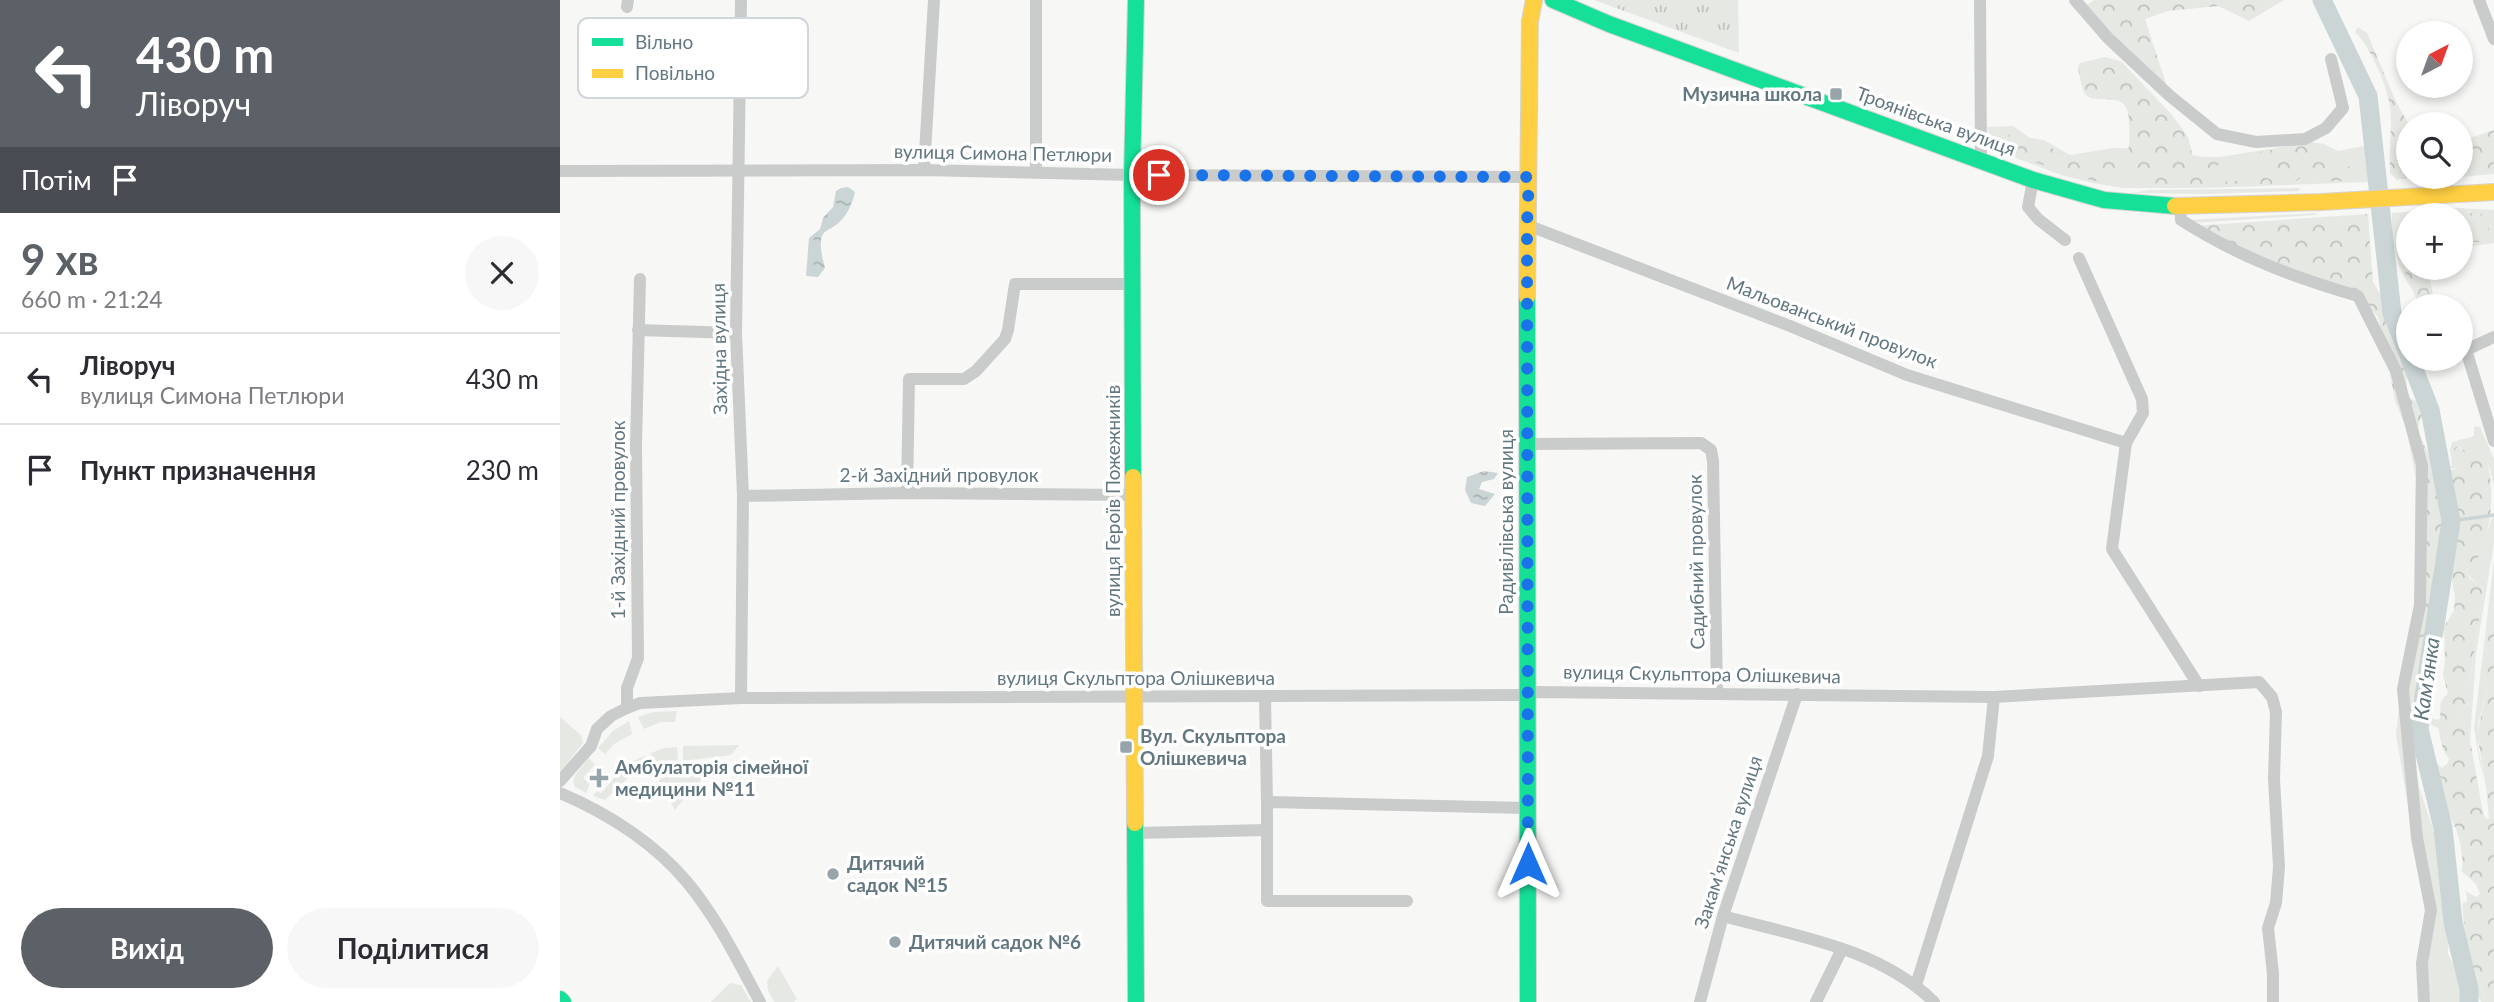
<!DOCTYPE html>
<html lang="uk">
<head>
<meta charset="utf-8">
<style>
	body { margin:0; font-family:Lato,sans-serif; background:#f7f7f7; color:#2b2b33; height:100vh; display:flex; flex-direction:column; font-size:26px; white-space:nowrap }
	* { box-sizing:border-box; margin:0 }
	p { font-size:23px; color:#7c7c81 }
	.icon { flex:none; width:38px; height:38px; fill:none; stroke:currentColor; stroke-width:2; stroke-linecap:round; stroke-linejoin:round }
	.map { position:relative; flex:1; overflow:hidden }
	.drawer { display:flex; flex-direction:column; background:#fff; width:560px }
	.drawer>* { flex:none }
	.top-card { background:#5c6168; color:#fff; overflow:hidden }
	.needle { width:46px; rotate:41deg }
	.fabs { position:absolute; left:1836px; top:21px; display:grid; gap:14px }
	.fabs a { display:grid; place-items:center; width:77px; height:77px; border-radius:50%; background:#fff; box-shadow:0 4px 10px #0003; font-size:35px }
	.pin { position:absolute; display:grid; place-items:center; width:60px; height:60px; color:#fff; margin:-30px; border:4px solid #fff; border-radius:50%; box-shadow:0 2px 7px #0007 }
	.me { position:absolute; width:77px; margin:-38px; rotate:0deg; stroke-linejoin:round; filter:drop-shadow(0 0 5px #0008) }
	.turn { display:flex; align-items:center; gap:24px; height:147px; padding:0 21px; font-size:32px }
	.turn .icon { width:91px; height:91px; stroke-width:2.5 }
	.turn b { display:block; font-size:49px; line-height:60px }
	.then { display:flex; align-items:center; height:66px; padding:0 21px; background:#0003; gap:14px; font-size:26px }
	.round { display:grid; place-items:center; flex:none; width:74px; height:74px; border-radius:37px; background:#f7f7f7 }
	.summary { display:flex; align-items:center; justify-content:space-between; height:119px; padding:0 21px }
	h1 { font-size:42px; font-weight:700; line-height:52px; color:#5c6168 }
	.primary-button { display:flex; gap:14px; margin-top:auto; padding:14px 21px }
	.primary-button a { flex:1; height:80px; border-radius:42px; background:#5c6168; color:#fff; font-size:28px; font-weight:700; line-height:80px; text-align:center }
	.primary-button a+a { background:#f7f7f7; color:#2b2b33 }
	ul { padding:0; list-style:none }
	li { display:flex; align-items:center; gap:21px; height:91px; padding:0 21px; border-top:2px solid #e1e1e2 }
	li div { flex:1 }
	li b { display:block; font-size:26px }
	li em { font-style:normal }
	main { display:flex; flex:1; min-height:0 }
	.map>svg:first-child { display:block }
</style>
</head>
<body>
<main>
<section class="drawer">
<div class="top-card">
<div class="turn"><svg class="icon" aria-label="left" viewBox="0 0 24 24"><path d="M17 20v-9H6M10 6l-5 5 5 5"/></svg><div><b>430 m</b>Ліворуч</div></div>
<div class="then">Потім<svg class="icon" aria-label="arrive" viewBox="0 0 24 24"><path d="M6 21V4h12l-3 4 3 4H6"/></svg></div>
</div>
<div class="summary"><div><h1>9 хв</h1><p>660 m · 21:24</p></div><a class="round"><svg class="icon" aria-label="close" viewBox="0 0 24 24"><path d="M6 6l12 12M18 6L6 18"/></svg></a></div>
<ul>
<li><svg class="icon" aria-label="left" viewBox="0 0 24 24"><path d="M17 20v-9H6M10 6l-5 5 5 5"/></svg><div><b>Ліворуч</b><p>вулиця Симона Петлюри</p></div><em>430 m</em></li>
<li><svg class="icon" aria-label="arrive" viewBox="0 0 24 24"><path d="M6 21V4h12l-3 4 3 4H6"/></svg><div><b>Пункт призначення</b></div><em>230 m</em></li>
</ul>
<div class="primary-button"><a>Вихід</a><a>Поділитися</a></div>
</section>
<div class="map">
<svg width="1934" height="1002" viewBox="0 0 1934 1002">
	<defs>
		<pattern id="forest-crowns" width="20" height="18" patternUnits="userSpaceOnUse" patternTransform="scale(1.75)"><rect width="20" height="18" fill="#e6e9e3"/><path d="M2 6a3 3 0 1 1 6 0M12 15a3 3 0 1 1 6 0" fill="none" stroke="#bec2bd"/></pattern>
		<pattern id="park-tufts" width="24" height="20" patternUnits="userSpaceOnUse" patternTransform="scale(1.75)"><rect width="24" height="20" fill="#e6e9e3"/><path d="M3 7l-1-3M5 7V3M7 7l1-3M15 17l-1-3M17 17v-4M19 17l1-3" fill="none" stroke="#bec2bd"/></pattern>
		<pattern id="water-ripples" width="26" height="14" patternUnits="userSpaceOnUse" patternTransform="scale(1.75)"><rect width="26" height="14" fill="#cbd5d6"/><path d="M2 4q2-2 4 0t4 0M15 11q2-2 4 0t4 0" fill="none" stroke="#a8b2b3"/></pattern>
	</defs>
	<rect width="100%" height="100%" fill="#f7f7f6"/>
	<!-- grass -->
	<g fill="#e6e9e3">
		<polygon points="1453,126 1470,138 1484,140 1510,155 1553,148 1595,149 1643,157 1660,157 1752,142 1764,144 1778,151 1804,146 1809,182 1645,188 1563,188 1533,183 1501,175 1440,152 1431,140 1427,127"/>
		<polygon points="1740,188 1739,191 1646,194 1573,193 1589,190"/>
		<polygon points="1899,208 1934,210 1934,243 1901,248 1900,215 1873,215 1874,210"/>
		<path d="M1865 210 1866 215H1848V268H1867L1876 306H1858C1856 295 1852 289 1846 280 1834 259 1831 237 1832 213Z"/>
		<polygon points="1757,213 1755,215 1633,223 1628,220"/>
		<path d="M1914 426 1920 427 1934 459V487C1927 448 1925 464 1899 447L1897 469 1890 468 1892 465 1890 451 1892 442 1914 436Z"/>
		<polygon points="1934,512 1934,543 1916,653 1910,742 1908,729 1898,728 1895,723 1902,710 1909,704 1909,685 1923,594 1923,589 1907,574 1908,567 1920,554"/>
		<polygon points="1934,559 1934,621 1926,632 1923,664 1927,689 1918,725 1918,747 1926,786 1919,759 1914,728"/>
		<polygon points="1859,637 1867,639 1872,647 1864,669 1863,685 1864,697 1860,717 1865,733 1859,738 1855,766 1859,787 1877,841 1879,864 1890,898 1888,954 1900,978 1906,1002 1858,1002 1867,922 1836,734 1844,665"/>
		<polygon points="117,711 115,722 101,722 84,729 78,717 93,712"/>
		<polygon points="0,717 21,735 23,743 0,772"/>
		<polygon points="69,721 72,734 54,744 45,754 38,748 53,731"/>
		<polygon points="179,745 171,755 123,761 123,746"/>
		<polygon points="117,747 118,762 96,765 91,753 104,748"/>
		<polygon points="85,756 90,766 71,775 45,800 33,796 37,791 41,793 68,763"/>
		<polygon points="29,758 35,765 23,778 30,784 26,793 15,787 13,781 16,774"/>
		<polygon points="160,762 130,791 115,810 99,782 99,779 104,777 103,769"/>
		<path d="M1904 923 1908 960 1922 986 1925 1002H1921C1906 968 1896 962 1904 923Z"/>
		<polygon points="218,966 237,999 234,1002 214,1002 208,990 207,981"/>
		<polygon points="170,983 181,985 191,1002 151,1002"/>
	</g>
	<!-- forest -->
	<g fill="url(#forest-crowns)">
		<polygon points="1534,0 1724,0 1689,21 1658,6 1608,11 1585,19 1610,96 1523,8"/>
		<path d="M1798 27 1807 33 1837 104 1849 124 1848 177H1851L1837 180 1830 173C1829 154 1831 136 1831 117 1831 93 1812 49 1795 32Z"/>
		<path d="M1546 57 1562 62 1613 116 1628 137 1633 157 1649 159 1747 145 1767 150 1784 165 1800 171 1799 179 1795 181H1756C1745 174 1750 161 1743 153L1739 158 1741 177 1738 180C1725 185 1671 190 1662 182L1676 181 1690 175 1712 179 1719 171 1717 164 1705 161 1662 162C1654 166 1654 178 1645 183 1637 188 1604 186 1595 183 1588 181 1582 177 1574 174L1548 182 1534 181 1458 157 1448 136 1452 131 1510 156 1554 155 1567 152C1571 143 1569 133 1569 124 1570 85 1537 108 1525 94 1522 91 1519 73 1518 67L1520 63Z"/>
		<polygon points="1934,130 1934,174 1901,177 1901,141"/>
		<polygon points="1884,211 1921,214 1930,222 1927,237 1920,242 1901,242 1900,215 1877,215"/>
		<polygon points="1808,214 1813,282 1819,292 1838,309 1843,316 1842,332 1846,352 1847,397 1863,404 1865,410 1859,423 1858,432 1875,468 1882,502 1883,520 1873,572 1875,634 1872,640 1859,637 1855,606 1856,478 1846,428 1835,401 1828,363 1820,338 1820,324 1818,317 1807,305 1631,226"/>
		<path d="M1836 238C1842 241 1842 252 1848 258V268H1859L1868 288 1871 306H1861L1839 260 1834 242Z"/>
		<path d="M1896 447 1927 459C1934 491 1933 523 1920 554 1917 561 1908 563 1907 571 1907 579 1915 582 1921 586L1923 594 1909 685V703L1902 710 1895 723 1898 728 1905 726 1908 729 1922 807 1925 818 1929 819 1926 786 1917 734 1927 689 1923 664 1926 632 1934 621V1002H1925L1922 986 1908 960 1902 904 1907 901 1906 891 1916 897 1920 894 1916 884 1901 871C1906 863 1898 825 1889 817 1885 813 1880 812 1875 808V805L1880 800 1881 785 1873 762H1876L1882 768 1888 763 1889 759 1883 750 1878 728 1867 722 1869 717 1877 720 1880 718C1881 707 1878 701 1888 694L1883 675 1885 661 1884 627 1894 610 1895 596 1888 562 1894 544 1898 515 1889 470 1897 469 1894 449Z"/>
	</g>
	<!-- park -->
	<polygon fill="url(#park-tufts)" points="1034,0 1178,0 1179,53"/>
	<!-- water -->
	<g fill="url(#water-ripples)">
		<path d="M288 187 295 192C293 203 286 218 276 225 269 230 262 231 261 240 260 249 263 260 265 268L258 277 246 276 249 238 260 229 263 218 273 207 276 191 281 188Z"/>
		<polygon points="924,471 938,473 934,479 922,482 919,489 935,494 925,506 911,503 905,490 907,477"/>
	</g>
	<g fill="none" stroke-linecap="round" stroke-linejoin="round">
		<!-- stream -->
		<polyline stroke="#cbd5d6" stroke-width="3.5" points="1891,521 1934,515"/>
		<!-- river -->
		<g stroke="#cbd5d6" stroke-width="19">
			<polyline points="1762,0 1808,96 1832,313 1848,353"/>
			<polyline points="1850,359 1870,410 1891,521 1859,729 1883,828 1893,922 1909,989 1909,1002"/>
		</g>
		<!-- fast casing -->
		<g stroke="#d3d4d4" stroke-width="18">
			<g id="fast">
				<polyline points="993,0 1049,24 1473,180 1544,200 1615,206"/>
				<polyline points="967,297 968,1002"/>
				<polyline points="573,477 572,175 576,0"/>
				<polyline points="575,823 576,1002"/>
				<polyline points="0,999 3,1002"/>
			</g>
		</g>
		<!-- slow casing -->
		<g stroke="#d3d4d4" stroke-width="18">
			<g id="slow">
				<polyline points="1615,206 1761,202 1934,192"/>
				<polyline points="967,297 970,21 974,0"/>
				<polyline points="573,477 575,823"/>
			</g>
		</g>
		<!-- street -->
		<g stroke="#cacccc" stroke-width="12">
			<polyline points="1420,0 1421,160"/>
			<polyline points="1515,0 1548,38 1610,96 1657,134 1696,142 1745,139 1766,128 1783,108 1771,59"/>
			<polyline points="1919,0 1934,39"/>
			<polyline points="67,7 68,0"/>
			<polyline points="364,170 374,0"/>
			<polyline points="0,171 364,170 572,175 969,177"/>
			<polyline points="476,172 476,0"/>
			<polyline points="1473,180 1468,207 1478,219 1505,240"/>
			<path d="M1620 206 1621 220C1679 257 1733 277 1798 296L1836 371 1862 465 1860 605 1843 689 1857 838 1871 910 1862 963 1864 1002"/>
			<polyline points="967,225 1230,326 1347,375 1566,443"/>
			<polyline points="1519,258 1582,399 1583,413 1566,443 1552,549 1639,686"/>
			<polyline points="78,330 176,333"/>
			<polyline points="1934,337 1906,350 1934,441"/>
			<polyline points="967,444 1141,443 1151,450 1153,461 1157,692"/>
			<polyline points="347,493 349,379 404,379 416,371 445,339 448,330 455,284 573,284"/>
			<polyline points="183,496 347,493 574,495"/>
			<polyline points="705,697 707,802"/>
			<polyline points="181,698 183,496 176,333 181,0"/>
			<polyline points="67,708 67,688 78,658 76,445 80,279"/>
			<polyline points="0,781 31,746 37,729 51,716 67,708 80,703 181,698 967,695 976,692 1434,697 1699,682 1712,697 1716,712 1714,779 1719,867 1716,903 1708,928 1713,974 1713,1002"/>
			<path d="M0 793C47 813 94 843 127 882 157 918 178 961 200 1002"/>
			<polyline points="576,833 707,830"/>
			<polyline points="847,901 707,901 707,802 968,808"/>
			<path d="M1163 916C1236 936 1319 948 1374 1002"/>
			<polyline points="1356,985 1428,756 1434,697"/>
			<polyline points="1140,1002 1163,916 1237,694"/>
			<polyline points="1256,1002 1282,949"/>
		</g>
		<!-- fast -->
		<use href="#fast" stroke="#16e098" stroke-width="16"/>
		<!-- slow -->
		<use href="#slow" stroke="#ffcf43" stroke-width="16"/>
	</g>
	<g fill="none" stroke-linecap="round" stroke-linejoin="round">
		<!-- route -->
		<polyline stroke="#1a73e8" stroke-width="12" stroke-dasharray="0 21.6" points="599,175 969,177 967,225 968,864"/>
	</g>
	<!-- markers -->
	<g fill="#97a4a9" stroke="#fff" stroke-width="2.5">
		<rect x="1269" y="87" width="14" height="14" rx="3.5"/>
		<rect x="559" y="740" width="14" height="14" rx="3.5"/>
		<path d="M35.5 767.5h7v7h7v7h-7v7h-7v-7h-7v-7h7z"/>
		<circle cx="273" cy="874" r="7"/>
		<circle cx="335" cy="942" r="7"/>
	</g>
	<g text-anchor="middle" stroke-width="7" stroke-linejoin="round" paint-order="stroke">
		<!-- poi labels -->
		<g font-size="19" font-weight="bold" fill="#637780" stroke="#fff" text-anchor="start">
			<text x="1262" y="101" text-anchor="end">Музична школа</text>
			<text x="580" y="743">Вул. Скульптора<tspan x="580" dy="22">Олішкевича</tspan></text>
			<text x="55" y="774">Амбулаторія сімейної<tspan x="55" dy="22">медицини №11</tspan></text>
			<text x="287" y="870">Дитячий<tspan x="287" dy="22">садок №15</tspan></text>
			<text x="349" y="949">Дитячий садок №6</text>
		</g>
		<!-- street labels -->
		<g font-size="19" fill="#637780" stroke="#fff">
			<text transform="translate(1376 121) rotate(20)" y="7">Троянівська вулиця</text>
			<text transform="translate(443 153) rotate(1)" y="7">вулиця Симона Петлюри</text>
			<text transform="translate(1272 322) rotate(21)" y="7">Мальованський провулок</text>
			<text transform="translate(159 349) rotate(-91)" y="7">Західна вулиця</text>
			<text x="379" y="482">2-й Західний провулок</text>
			<text transform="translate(553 501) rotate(-90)" y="7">вулиця Героїв Пожежників</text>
			<text transform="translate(58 520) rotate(-90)" y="7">1-й Західний провулок</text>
			<text transform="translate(946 522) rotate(-90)" y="7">Радивілівська вулиця</text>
			<text transform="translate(1136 562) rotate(-91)" y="7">Садибний провулок</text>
			<text transform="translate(1142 674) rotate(1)" y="7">вулиця Скульптора Олішкевича</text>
			<text x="576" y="685">вулиця Скульптора Олішкевича</text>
			<text transform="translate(1168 842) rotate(-72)" y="7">Закамʼянська вулиця</text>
		</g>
		<!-- water labels -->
		<g font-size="21" font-style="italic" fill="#5e767b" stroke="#fff">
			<text transform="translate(1867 679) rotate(-82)" y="7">Кам'янка</text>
		</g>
	</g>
	<!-- legend -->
	<rect x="18" y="18" width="230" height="80" rx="10" fill="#fff" stroke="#d0d6d9" stroke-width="2"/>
	<rect x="32" y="38" width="31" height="8" fill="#16e098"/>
	<rect x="32" y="69" width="31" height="9" fill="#ffcf43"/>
	<g font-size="19" fill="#637780">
		<text x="75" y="49">Вільно</text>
		<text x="75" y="80">Повільно</text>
	</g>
</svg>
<div class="fabs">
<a><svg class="needle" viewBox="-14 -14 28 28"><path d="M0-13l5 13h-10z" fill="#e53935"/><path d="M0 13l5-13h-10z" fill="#7c7c81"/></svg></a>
<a><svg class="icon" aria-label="search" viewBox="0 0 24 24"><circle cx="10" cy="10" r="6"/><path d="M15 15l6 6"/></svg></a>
<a>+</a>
<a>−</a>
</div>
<div class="pin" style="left:599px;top:175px;background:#d93025"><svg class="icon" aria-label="arrive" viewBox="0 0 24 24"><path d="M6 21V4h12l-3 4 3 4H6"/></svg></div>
<svg class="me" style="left:968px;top:864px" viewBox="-20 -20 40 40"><path d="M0-17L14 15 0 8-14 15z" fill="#1a73e8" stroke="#fff" stroke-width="4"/></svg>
</div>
</main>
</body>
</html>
